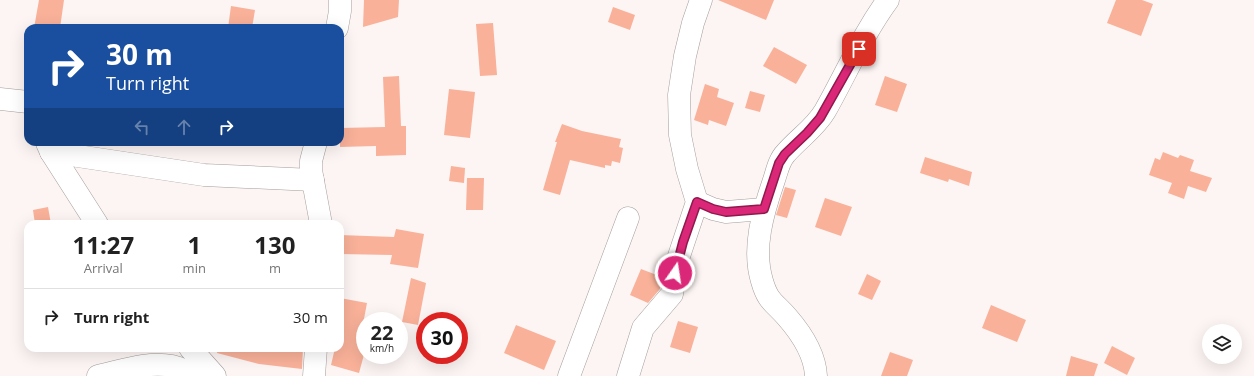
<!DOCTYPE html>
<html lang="en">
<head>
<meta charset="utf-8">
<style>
	body { margin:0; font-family:"Open Sans",sans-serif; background:#f6f6f6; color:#222; height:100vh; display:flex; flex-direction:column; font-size:15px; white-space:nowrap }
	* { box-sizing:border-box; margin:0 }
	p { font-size:13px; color:#767676 }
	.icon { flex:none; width:22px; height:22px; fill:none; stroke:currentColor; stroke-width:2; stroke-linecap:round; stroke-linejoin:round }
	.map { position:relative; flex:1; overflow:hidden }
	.drawer { position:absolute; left:24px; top:220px; width:320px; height:132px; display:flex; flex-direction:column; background:#fff; border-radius:12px; box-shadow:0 4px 16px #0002 }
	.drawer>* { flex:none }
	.top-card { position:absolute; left:24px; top:24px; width:320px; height:122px; border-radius:12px; box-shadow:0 4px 16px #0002; background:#1a4fa0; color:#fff; overflow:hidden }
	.tools { position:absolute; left:1202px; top:324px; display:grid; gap:8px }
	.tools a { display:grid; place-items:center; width:40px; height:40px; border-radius:50%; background:#fff; box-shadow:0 4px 16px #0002; font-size:20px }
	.speed { position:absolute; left:356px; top:312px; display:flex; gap:8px; font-size:20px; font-weight:700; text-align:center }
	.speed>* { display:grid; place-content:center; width:52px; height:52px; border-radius:50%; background:#fff; box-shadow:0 4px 16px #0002; line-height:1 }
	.speed small { font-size:10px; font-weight:400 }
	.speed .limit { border:6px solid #d22; background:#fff; color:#111 }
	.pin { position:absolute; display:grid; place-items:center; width:34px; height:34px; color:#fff; margin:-17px; border-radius:8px; box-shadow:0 2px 6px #0006 }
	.me { position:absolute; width:44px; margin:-22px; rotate:13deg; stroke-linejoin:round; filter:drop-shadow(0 0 3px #0008) }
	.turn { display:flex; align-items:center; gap:14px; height:84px; padding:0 16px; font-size:18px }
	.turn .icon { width:52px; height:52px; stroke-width:2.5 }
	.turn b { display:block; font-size:28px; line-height:34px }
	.lanes { display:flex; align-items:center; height:38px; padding:0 16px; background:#0003; justify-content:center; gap:20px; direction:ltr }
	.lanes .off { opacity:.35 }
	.eta { display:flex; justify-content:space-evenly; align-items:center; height:68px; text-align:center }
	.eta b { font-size:24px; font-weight:700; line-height:28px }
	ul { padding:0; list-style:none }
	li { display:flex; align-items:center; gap:12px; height:56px; padding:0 16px; border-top:1px solid #e0e0e0 }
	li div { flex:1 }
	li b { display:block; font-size:15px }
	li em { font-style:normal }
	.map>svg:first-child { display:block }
</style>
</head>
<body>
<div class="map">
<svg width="1254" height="376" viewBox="0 0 1254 376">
	<rect width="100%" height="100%" fill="#fcf5f3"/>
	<!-- building -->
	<g fill="#f9b199">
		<polygon points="39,0 64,0 60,28 34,28"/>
		<polygon points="364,0 399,0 398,17 363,27"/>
		<polygon points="718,0 774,0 766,20"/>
		<polygon points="1116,0 1142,0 1153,4 1141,36 1107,23"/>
		<polygon points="231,6 255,10 252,28 228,28"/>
		<polygon points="613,7 635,15 630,30 608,22"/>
		<polygon points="493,23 497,75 480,76 476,24"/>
		<polygon points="774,47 807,65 796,84 763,66"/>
		<polygon points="399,76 401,126 406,126 406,155 376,156 376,146 340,147 340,128 385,127 383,77"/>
		<polygon points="885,76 907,84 897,112 875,105"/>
		<polygon points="705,84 719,89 717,97 734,103 726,126 709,120 708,125 694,120"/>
		<polygon points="449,89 475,92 470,138 444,135"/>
		<polygon points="750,91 765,95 760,112 745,108"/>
		<polygon points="562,124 582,131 621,139 619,147 623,148 620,163 612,161 611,166 605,165 605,168 570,160 560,195 543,190 557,142 555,142"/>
		<polygon points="1163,152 1178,158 1180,155 1194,160 1190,171 1212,178 1206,192 1188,186 1184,199 1168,193 1172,183 1149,175 1155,158 1160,160"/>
		<polygon points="925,157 972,172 969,186 949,179 948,182 920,173"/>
		<polygon points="451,166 465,168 464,183 449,181"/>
		<polygon points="467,178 484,178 483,210 466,210"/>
		<polygon points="785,187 796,190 787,218 776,215"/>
		<polygon points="825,198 852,207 841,236 815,227"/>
		<polygon points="48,207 51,224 35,224 33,210"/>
		<polygon points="396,229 424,234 418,268 390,264 392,255 340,254 340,235 394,237"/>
		<polygon points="641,269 662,277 660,289 648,303 630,295"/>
		<polygon points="867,274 881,281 872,300 858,294"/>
		<polygon points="411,278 426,283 418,325 402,322"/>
		<polygon points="340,298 367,303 359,345 365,347 365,351 359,373 331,365 335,348 340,348"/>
		<polygon points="991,305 1026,320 1017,342 982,328"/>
		<polygon points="678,321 698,327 690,353 670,347"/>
		<polygon points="516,325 556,341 544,370 504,353"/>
		<polygon points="1112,346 1135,358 1127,375 1104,363"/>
		<polygon points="218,348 303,348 302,369 259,364 217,353"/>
		<polygon points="890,352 913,360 907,376 881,376"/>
		<polygon points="1071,356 1098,364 1094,376 1066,376"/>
	</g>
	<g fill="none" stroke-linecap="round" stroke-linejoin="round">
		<!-- minor casing -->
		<g stroke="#a49e9c" stroke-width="23">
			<g id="minor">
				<polyline points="337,28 340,11 340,0"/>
				<polyline points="0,99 28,102"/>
				<polyline points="316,142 311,161 311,170 321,224"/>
				<polyline points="47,143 51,152 97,224"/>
				<polyline points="51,152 204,175 313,180"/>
				<polyline points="697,202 713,209 726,212 764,209"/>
				<polyline points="190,348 215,376"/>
				<path d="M98 376C121 371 148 361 172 366 181 368 190 373 199 376"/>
				<polyline points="314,376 316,348"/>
				<polyline points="569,376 628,218"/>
				<polyline points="628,376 643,328 672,294 677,262 697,202 687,169 680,135 679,95 685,56 693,23 701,0"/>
				<path d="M816 376C815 355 801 333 787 317 774 302 768 302 762 281 752 248 763 212 774 180 777 171 779 160 786 153 799 138 815 128 825 111 846 74 863 34 888 0"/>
			</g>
		</g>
		<!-- minor -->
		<use href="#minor" stroke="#fff" stroke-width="22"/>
	</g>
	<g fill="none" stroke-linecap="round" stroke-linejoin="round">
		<!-- route casing -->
		<g stroke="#8e194d" stroke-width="10">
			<polyline id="route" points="675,273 683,242 697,202 713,209 726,212 764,209 779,163 785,154 807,133 820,118 859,49"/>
		</g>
		<!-- route -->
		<use href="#route" stroke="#db2777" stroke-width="7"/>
	</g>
</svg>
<div class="tools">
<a><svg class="icon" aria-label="layers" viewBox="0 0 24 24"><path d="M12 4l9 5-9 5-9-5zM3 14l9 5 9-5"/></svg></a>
</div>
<div class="speed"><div>22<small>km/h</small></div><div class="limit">30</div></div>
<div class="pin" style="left:859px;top:49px;background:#d93025"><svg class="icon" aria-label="arrive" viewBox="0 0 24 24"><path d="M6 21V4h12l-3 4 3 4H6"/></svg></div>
<svg class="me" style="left:675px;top:273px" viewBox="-20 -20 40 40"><circle r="17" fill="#db2777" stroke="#fff" stroke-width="3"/><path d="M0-11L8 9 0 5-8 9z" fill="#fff"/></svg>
<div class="top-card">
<div class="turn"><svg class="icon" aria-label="right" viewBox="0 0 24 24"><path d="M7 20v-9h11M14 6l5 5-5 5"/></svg><div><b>30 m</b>Turn right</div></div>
<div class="lanes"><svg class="icon off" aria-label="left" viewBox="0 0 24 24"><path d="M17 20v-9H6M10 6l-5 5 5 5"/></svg><svg class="icon off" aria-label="ahead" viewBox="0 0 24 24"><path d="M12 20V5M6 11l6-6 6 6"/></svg><svg class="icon" aria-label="right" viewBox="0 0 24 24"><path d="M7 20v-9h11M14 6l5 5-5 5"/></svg></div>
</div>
<section class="drawer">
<div class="eta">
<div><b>11:27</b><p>Arrival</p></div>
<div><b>1</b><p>min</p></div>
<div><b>130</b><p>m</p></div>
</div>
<ul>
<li><svg class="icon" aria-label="right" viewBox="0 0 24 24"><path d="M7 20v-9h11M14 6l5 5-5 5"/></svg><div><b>Turn right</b></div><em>30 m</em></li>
</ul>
</section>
</div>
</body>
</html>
